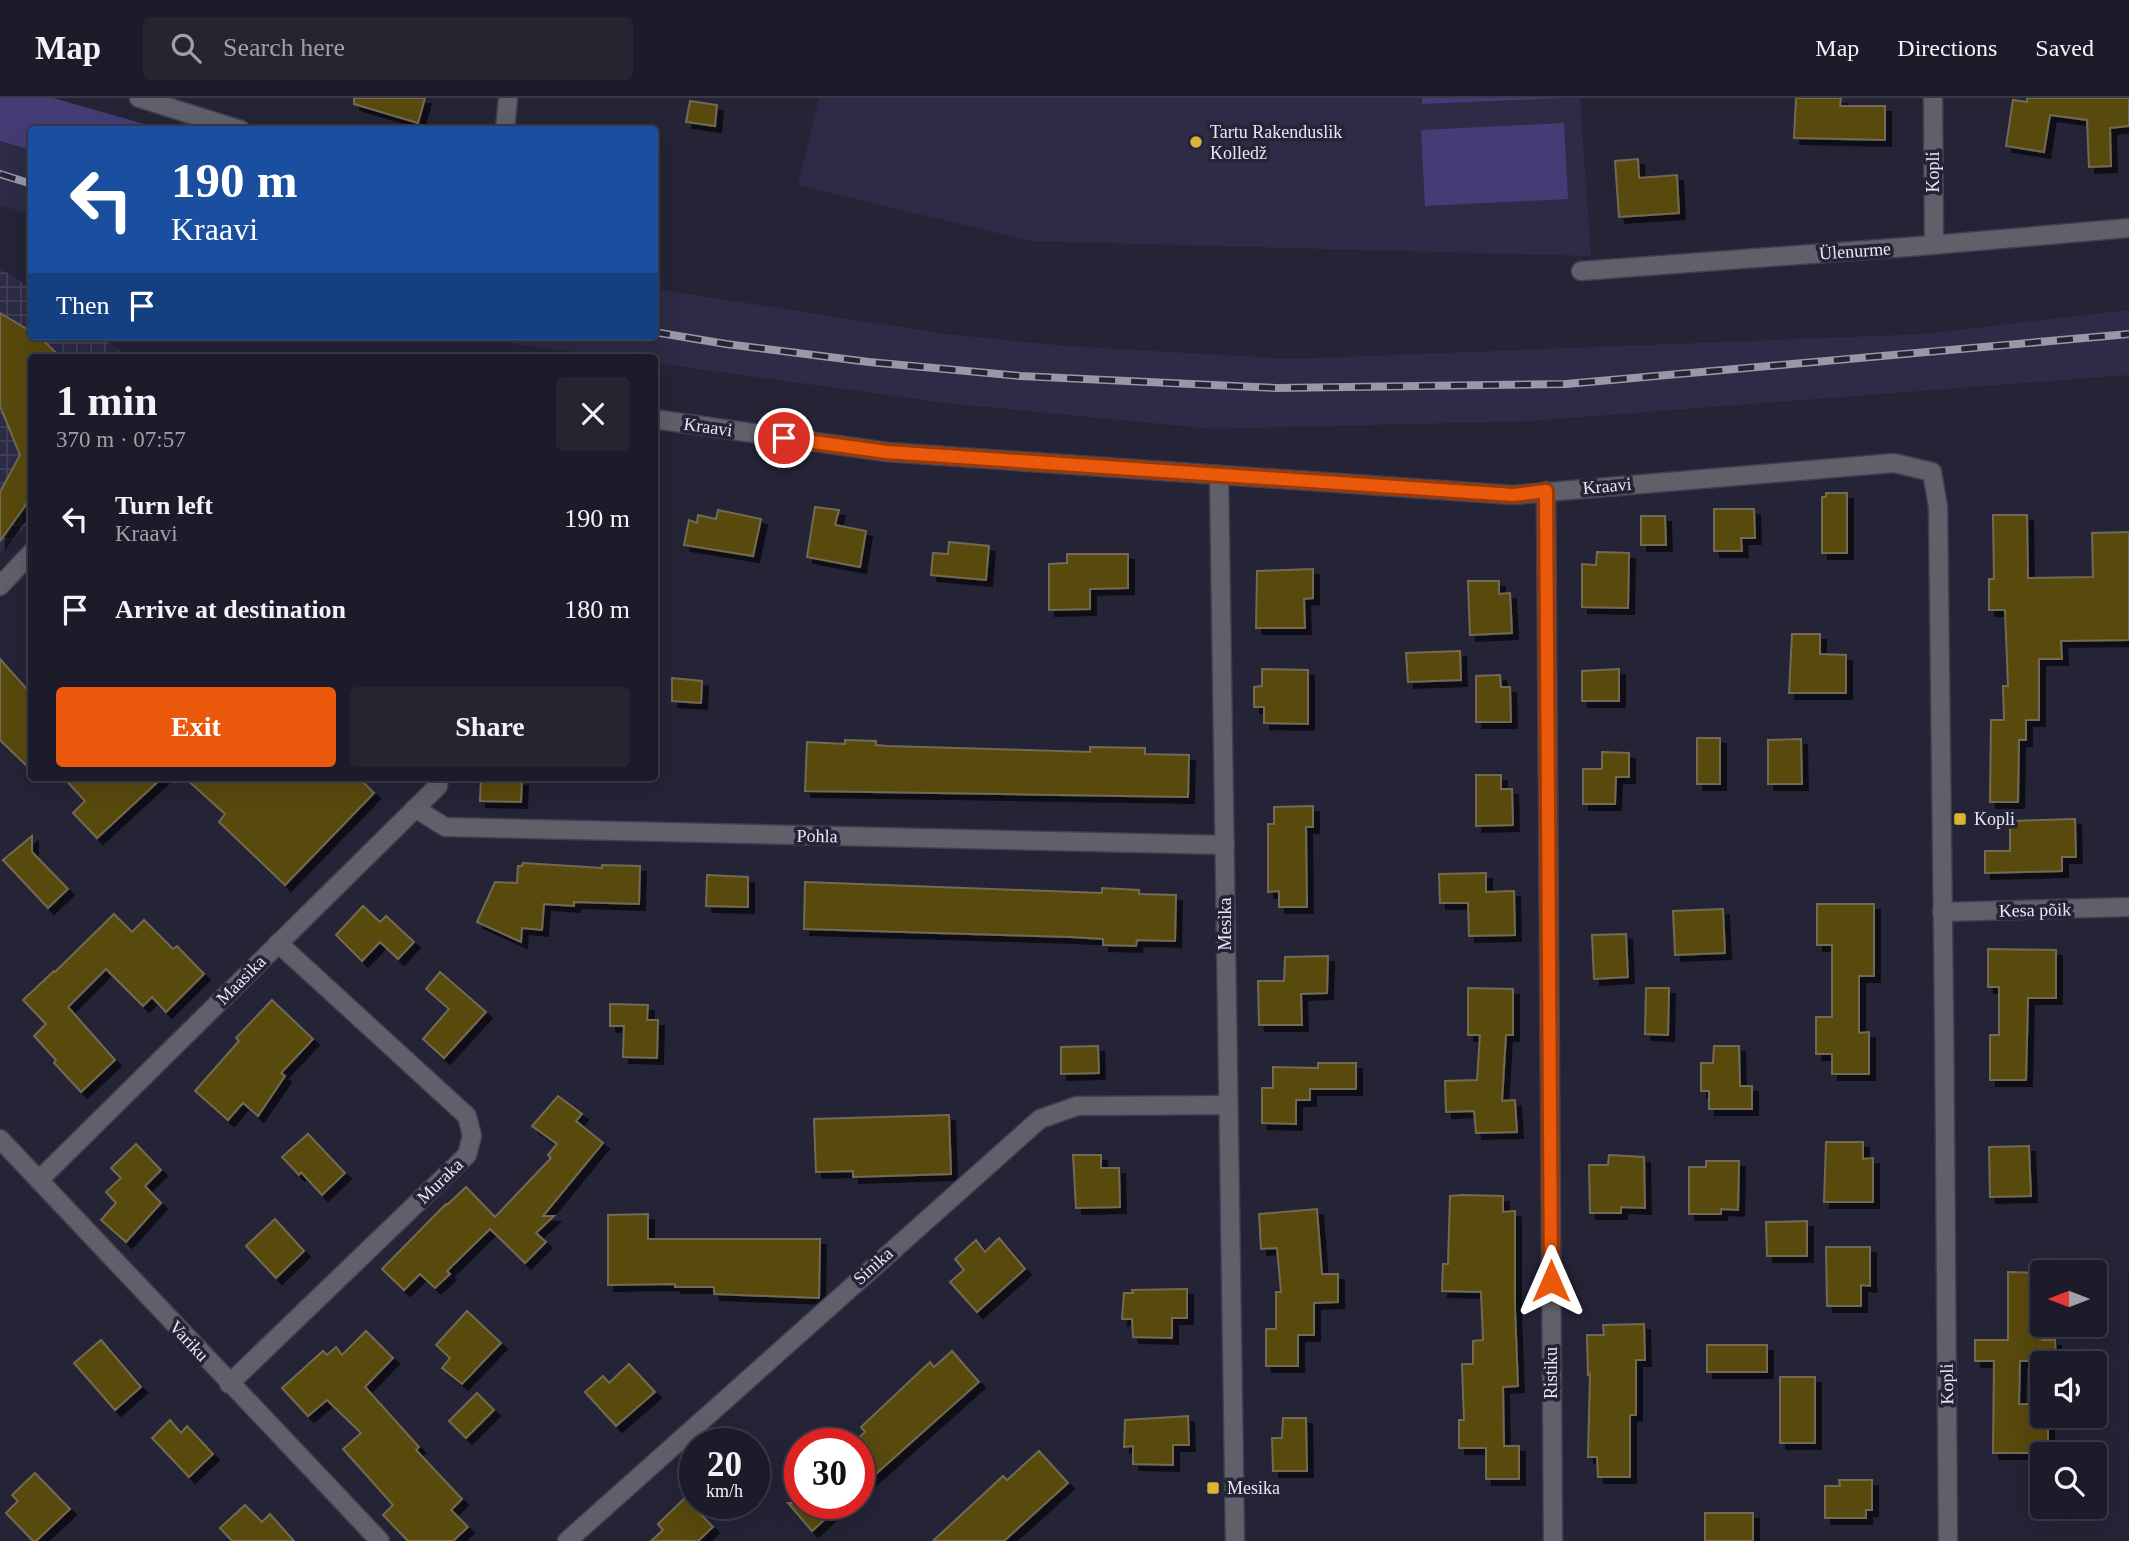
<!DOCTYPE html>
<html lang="en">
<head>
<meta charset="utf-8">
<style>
	body { margin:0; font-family:"Times New Roman",serif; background:#252431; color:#f1f3f6; height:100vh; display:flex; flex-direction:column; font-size:26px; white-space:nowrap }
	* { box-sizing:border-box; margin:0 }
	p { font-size:23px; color:#a0a1a8 }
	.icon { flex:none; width:38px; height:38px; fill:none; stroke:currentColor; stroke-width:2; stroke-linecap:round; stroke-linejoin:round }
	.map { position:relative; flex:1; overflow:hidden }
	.details { position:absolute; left:28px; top:256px; width:630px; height:427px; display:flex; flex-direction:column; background:#1c1b29; border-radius:7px; box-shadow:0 7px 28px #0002,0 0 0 2px #3a3946 }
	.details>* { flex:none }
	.banner { position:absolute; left:28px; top:28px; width:630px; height:214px; border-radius:7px; box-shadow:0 7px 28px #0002,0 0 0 2px #3a3946; background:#1a4fa0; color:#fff; overflow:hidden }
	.needle { width:46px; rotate:270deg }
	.fabs { position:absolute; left:2030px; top:1162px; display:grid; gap:14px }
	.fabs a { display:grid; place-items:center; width:77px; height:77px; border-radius:7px; background:#1c1b29; box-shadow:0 7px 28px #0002,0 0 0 2px #3a3946; font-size:35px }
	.speed { position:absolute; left:679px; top:1330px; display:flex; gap:14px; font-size:35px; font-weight:700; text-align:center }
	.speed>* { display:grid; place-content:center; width:91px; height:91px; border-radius:50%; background:#1c1b29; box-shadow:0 7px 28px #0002,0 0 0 2px #3a3946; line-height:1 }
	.speed small { font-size:18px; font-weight:400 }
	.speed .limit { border:10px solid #d22; background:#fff; color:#111 }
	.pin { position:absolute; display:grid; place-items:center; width:60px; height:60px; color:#fff; margin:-30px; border:4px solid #fff; border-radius:50%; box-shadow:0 2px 7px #0007 }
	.me { position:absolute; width:77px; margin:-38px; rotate:0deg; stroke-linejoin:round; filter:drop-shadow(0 0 5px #0008) }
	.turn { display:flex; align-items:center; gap:24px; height:147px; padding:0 28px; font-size:32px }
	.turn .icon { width:91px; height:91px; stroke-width:2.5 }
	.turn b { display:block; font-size:49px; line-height:60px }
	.then { display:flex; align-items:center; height:66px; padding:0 28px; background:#0003; gap:14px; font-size:26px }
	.round { display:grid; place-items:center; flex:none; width:74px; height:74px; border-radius:7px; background:#252431 }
	.overview { display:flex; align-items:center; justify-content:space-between; height:119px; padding:0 28px }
	h1 { font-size:42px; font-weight:600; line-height:52px }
	.button { display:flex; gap:14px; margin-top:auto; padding:14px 28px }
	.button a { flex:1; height:80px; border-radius:7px; background:#ea580c; color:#fff; font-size:28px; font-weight:600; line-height:80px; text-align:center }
	.button a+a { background:#252431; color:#f1f3f6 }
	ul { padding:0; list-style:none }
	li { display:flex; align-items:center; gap:21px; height:91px; padding:0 28px }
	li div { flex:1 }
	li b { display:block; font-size:26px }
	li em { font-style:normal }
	header { display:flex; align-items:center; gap:42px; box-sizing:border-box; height:98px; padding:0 35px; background:#1c1b29; border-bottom:2px solid #3a3946 }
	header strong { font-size:33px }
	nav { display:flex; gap:38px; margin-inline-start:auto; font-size:24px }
	.search { width:490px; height:63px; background:#252431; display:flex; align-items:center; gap:18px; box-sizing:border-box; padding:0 24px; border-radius:7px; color:#a0a1a8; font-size:26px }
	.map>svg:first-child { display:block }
</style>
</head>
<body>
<header>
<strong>Map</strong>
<div class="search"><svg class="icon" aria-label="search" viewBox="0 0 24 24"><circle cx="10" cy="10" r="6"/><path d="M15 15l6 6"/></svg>Search here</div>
<nav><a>Map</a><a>Directions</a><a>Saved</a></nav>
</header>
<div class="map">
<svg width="2129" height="1443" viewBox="0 0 2129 1443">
	<defs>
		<pattern id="industrial-grid" width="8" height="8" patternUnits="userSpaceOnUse" patternTransform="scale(1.75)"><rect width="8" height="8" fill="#2d2b45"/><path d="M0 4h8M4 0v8" fill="none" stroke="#414057"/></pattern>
		<filter id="shadow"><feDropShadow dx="6" dy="6" stdDeviation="0" flood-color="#0009"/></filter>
	</defs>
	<rect width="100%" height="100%" fill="#252437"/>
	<!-- built -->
	<g fill="#2d2b45">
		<polygon points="819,0 1580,0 1591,158 1031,143 798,87"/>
		<polygon points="0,43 31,52 31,117 0,107"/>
		<polygon points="655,191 946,236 1066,248 1293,261 1924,236 2129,212 2129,277 1531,323 1213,331 945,305 655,265 654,259 608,259 515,246 481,238 654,238"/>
	</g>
	<!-- industrial -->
	<polygon fill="url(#industrial-grid)" points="0,170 31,190 32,238 100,238 127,259 32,259 31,422 0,455"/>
	<!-- grass -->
	<g fill="#443c75">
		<polygon points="0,0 53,0 162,31 32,32 31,52 0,43"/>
		<polygon points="1422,0 1563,0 1422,6"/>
		<polygon points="1564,25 1568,101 1425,108 1421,32"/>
	</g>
	<!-- building -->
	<g fill="#59480d" stroke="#726a53" stroke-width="2" filter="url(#shadow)">
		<polygon points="354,0 425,0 418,25 354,6"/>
		<polygon points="1796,0 1841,0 1840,8 1885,8 1885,42 1794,40"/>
		<polygon points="2027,0 2129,0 2129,28 2110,30 2111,68 2089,69 2087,22 2050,17 2044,54 2006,48 2013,2 2027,4"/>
		<polygon points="690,3 717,7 715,28 686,24"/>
		<polygon points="1638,61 1639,80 1677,77 1679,115 1619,119 1615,63"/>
		<polygon points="0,215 32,234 32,238 38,238 43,242 60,259 32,259 32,393 25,408 0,443 0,394 20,357 0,308"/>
		<polygon points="1826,395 1847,395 1847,455 1822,455 1822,399 1826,399"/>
		<polygon points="815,409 839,412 835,427 866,433 860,469 807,459"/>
		<polygon points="1714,411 1754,411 1755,440 1741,440 1742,453 1714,453"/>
		<polygon points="718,412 761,421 753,458 684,447 689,422 697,425 698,417 716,421"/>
		<polygon points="1993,417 2027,417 2028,480 2093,479 2092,435 2129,434 2129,542 2061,543 2062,561 2039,561 2039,622 2026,622 2026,642 2019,642 2018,704 1990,704 1991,622 2004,622 2003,588 2008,588 2005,512 1989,512 1989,481 1994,481"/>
		<polygon points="1641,418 1665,418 1666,447 1641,447"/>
		<polygon points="949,444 989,448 986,482 931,477 933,455 948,456"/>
		<polygon points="1597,454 1629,455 1628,510 1582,509 1582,466 1596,467"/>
		<polygon points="1067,456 1128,456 1128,490 1090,491 1090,511 1049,512 1049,466 1067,465"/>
		<polygon points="1313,471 1313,500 1304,501 1305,530 1256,530 1257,473"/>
		<polygon points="1468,483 1499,483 1499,496 1510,495 1512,535 1470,537"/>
		<polygon points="1792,536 1820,536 1820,556 1846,557 1846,595 1789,595"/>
		<polygon points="1460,553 1461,582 1408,584 1406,555"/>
		<polygon points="0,561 32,597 32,673 0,642"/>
		<polygon points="1262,571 1308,572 1308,626 1264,625 1264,609 1254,609 1254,589 1262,588"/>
		<polygon points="1619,571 1619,603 1582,603 1582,573"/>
		<polygon points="1500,577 1501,589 1510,589 1511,624 1476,624 1476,578"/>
		<polygon points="672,580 702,583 701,605 672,603"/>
		<rect x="1697" y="640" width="23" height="46"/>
		<polygon points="1801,641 1802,686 1768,686 1768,642"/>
		<polygon points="845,642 876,643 876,647 887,648 1090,654 1090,649 1145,650 1145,656 1189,657 1188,699 805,693 807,644 845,646"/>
		<polygon points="1602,654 1629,655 1629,679 1616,679 1615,706 1583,706 1583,671 1602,671"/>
		<polygon points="1476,677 1501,677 1501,691 1512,691 1513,727 1476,728"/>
		<polygon points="63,679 163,679 97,740 73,715 85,703"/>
		<polygon points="184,679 358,679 374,695 285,787 219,724 225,716"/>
		<polygon points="481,679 511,679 511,681 522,682 521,704 480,703"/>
		<polygon points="1313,708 1313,729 1306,729 1307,809 1279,809 1279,793 1268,794 1268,726 1274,726 1274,709"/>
		<polygon points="2075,721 2076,759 2062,759 2062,773 1985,775 1985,753 2010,753 2010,723"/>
		<polygon points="32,738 32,754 68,791 48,810 3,762"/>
		<polygon points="523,765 602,770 602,767 640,768 639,806 574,804 574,808 544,806 542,832 522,830 521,844 477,824 495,784 517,785 518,768 522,768"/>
		<polygon points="1486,775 1486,794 1514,793 1515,837 1469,838 1468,805 1440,805 1439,776"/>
		<polygon points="707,777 748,779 748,809 706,808"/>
		<polygon points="805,784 1102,795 1102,790 1139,792 1139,796 1176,797 1175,843 1137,842 1136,848 1103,847 1103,841 1070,839 804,831"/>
		<polygon points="1817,806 1874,806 1874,878 1859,878 1859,935 1869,934 1869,976 1832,976 1832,956 1816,956 1816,919 1832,919 1832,847 1817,847"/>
		<polygon points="363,808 380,824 386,818 414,844 398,861 380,844 362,863 336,837"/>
		<polygon points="1723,811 1725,855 1675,857 1673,813"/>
		<polygon points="114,816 132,834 144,822 173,851 177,848 204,876 166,914 152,899 143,908 106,871 68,909 115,962 81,994 54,965 56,962 34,938 46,926 23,902 54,873 55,874"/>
		<polygon points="1626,836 1628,879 1594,881 1592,837"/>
		<polygon points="1988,851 2056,852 2056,900 2028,900 2026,982 1990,982 1990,937 1999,937 1999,889 1988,889"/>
		<polygon points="1328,858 1327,895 1301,896 1302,927 1259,927 1258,883 1284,883 1285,859"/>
		<polygon points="440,874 486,914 444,960 423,941 449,911 426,891"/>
		<polygon points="1468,890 1513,891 1513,937 1506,937 1502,1003 1515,1002 1517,1034 1476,1035 1474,1013 1446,1014 1445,983 1477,982 1480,937 1468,937"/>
		<polygon points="1646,890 1669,890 1668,937 1645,936"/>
		<polygon points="272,902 313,941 281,975 285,978 258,1018 243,1005 228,1022 195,993 239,943 236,940"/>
		<polygon points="610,906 648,907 647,922 658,922 657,960 623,959 624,928 610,928"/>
		<polygon points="1098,948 1099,975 1061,976 1061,949"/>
		<polygon points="1714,948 1739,948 1740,988 1752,988 1752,1011 1709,1011 1709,993 1701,993 1701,965 1713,965"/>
		<polygon points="1318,965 1356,965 1356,991 1310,991 1310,1002 1296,1002 1296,1026 1262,1025 1262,990 1273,990 1273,969 1318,970"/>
		<polygon points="558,998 582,1016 576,1023 603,1045 543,1118 554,1118 536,1135 546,1144 525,1165 490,1131 447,1173 450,1176 435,1190 420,1176 404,1192 382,1171 446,1106 447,1107 466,1089 495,1119 551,1060 548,1057 557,1046 532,1028"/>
		<polygon points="949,1017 951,1076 853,1079 853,1073 816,1074 814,1021"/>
		<polygon points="308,1036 345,1075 322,1097 301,1074 299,1077 282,1059"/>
		<polygon points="1826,1044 1863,1044 1863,1061 1873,1060 1873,1104 1824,1104"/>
		<polygon points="136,1046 161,1072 145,1088 161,1105 126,1144 101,1122 116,1105 106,1094 121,1080 111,1070"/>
		<polygon points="2029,1048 2031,1098 1990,1099 1989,1049"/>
		<polygon points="1073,1057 1101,1057 1101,1070 1119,1070 1120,1109 1076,1110"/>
		<polygon points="1609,1057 1644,1059 1645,1110 1621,1109 1621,1115 1590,1115 1589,1067 1608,1067"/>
		<polygon points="1706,1063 1739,1063 1738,1112 1721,1111 1721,1116 1689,1116 1689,1069 1706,1069"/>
		<polygon points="1463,1097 1503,1098 1503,1114 1515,1113 1515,1211 1518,1288 1503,1289 1504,1348 1519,1348 1519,1381 1486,1381 1486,1350 1459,1350 1459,1322 1464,1322 1462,1266 1473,1266 1473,1243 1483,1242 1481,1194 1442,1193 1443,1166 1448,1166 1450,1098"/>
		<polygon points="1317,1111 1322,1176 1338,1176 1338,1204 1314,1205 1314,1237 1298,1237 1298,1268 1266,1268 1266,1231 1276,1231 1276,1194 1281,1194 1277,1150 1261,1151 1259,1116"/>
		<polygon points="648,1116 648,1141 820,1141 819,1200 714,1196 714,1189 675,1189 675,1186 608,1187 608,1117"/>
		<polygon points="275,1121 304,1153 276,1180 246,1148"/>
		<polygon points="1807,1123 1807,1158 1767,1158 1766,1124"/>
		<polygon points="999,1140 1025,1171 977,1214 950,1184 964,1172 955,1161 976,1142 985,1154"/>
		<polygon points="1826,1149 1870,1149 1870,1188 1861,1187 1861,1208 1827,1208"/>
		<polygon points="2008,1174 2042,1175 2042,1242 2055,1242 2056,1263 2020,1263 2019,1306 2042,1306 2042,1318 2048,1318 2048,1355 1993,1355 1994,1263 1975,1263 1975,1242 2008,1242"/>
		<polygon points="1187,1191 1187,1220 1172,1220 1172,1240 1133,1239 1132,1221 1122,1221 1124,1195 1133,1195 1132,1192"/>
		<polygon points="467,1213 501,1245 462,1286 442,1270 450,1260 436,1247"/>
		<polygon points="1644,1226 1645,1262 1636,1262 1636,1317 1630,1317 1630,1379 1598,1379 1597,1359 1588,1359 1590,1276 1588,1277 1587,1237 1604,1237 1603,1227"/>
		<polygon points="366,1233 393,1260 365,1289 419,1349 416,1352 462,1401 451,1412 468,1429 453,1443 408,1443 383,1417 393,1407 343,1351 361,1335 327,1302 308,1318 282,1290 323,1253 327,1257 336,1249 342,1257"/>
		<polygon points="101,1242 141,1289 115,1312 74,1265"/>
		<rect x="1707" y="1247" width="60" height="27"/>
		<polygon points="952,1253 979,1284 859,1391 859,1346 852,1346 865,1334 861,1329 930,1264 934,1269"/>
		<polygon points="629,1266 655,1294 616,1328 585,1294 603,1278 609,1285"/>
		<rect x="1780" y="1279" width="35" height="66"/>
		<polygon points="477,1295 494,1312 466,1340 449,1323"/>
		<polygon points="1188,1318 1189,1347 1173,1347 1173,1367 1133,1366 1133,1348 1124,1349 1125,1322"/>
		<polygon points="1283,1320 1306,1320 1307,1373 1273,1373 1272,1340 1282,1340"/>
		<polygon points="170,1322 181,1335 187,1328 213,1356 189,1379 152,1340"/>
		<polygon points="1039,1353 1068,1385 1004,1443 933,1443 1003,1378 1007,1382"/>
		<polygon points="35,1375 70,1411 36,1443 33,1443 6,1415 18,1403 12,1397"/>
		<polygon points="1839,1382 1872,1382 1872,1412 1866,1412 1866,1420 1825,1420 1825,1388 1840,1388"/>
		<polygon points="685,1400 713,1429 698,1443 651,1443 663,1432 658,1426"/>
		<polygon points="788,1405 843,1405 812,1433"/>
		<polygon points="245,1407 262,1424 270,1416 294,1443 232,1443 220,1430"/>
		<rect x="1705" y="1415" width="48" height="28"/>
	</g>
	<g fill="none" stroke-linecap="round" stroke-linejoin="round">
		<!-- street casing -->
		<g stroke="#403f52" stroke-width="21">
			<g id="street">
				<polyline points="139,0 241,32"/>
				<polyline points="1933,0 1934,147"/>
				<polyline points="505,32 508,0"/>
				<polyline points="1581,173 1920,148 2129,130"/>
				<path d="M654 321 887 354 1513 397 1894 365 1932 374 1938 409C1944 754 1945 1098 1948 1443"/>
				<polyline points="1219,377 1235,1443"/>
				<polyline points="1546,393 1553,1443"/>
				<polyline points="0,488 32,454"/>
				<polyline points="415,710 445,729 1225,747"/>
				<polyline points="1942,814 2129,809"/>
				<polyline points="0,1041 380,1443"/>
				<polyline points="39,1082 438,688 438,679"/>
				<polyline points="229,1286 467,1057 472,1038 467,1018 278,845"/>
				<polyline points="567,1443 1040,1021 1077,1008 1227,1007"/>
			</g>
		</g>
		<!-- street -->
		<use href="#street" stroke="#60606a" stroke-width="18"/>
		<!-- rail casing -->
		<g stroke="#9998a8" stroke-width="8">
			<g id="rail">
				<polyline points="0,76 32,86"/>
				<polyline points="654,234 726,246 869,264 1020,278 1277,290 1566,286 2129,236"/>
			</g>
		</g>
		<!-- rail -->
		<use href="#rail" stroke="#252437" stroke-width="5" stroke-dasharray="16" stroke-linecap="butt"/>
	</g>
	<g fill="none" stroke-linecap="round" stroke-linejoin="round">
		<!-- route casing -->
		<g stroke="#983908" stroke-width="18">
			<polyline id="route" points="784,340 887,354 1513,397 1546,393 1551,1183"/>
		</g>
		<!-- route -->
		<use href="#route" stroke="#ea580c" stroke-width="12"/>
	</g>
	<!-- markers -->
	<g fill="#d9b334" stroke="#252437" stroke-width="2.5">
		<circle cx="1196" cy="44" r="7"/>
		<rect x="1953" y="714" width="14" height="14" rx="3.5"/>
		<rect x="1206" y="1383" width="14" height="14" rx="3.5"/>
	</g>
	<g text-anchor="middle" stroke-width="7" stroke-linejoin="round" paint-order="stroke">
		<!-- poi labels -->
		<g font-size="18" fill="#e8e7f5" stroke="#252437" text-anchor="start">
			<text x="1210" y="40">Tartu Rakenduslik<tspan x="1210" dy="21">Kolledž</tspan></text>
			<text x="1974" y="727">Kopli</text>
			<text x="1227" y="1396">Mesika</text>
		</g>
		<!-- street labels -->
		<g font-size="18" fill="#e8e7f5" stroke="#252437">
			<text transform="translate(1933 74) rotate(-90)" y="6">Kopli</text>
			<text transform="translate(1855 153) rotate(-4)" y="6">Ülenurme</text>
			<text transform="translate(708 329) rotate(8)" y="6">Kraavi</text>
			<text transform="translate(1607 388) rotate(-5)" y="6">Kraavi</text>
			<text transform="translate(817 738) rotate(1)" y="6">Pohla</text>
			<text transform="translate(2035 812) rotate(-1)" y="6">Kesa põik</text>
			<text transform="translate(1225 826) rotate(-90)" y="6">Mesika</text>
			<text transform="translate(241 882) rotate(-45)" y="6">Maasika</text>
			<text transform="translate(440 1083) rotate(-44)" y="6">Muraka</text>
			<text transform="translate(873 1168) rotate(-42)" y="6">Sinika</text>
			<text transform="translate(189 1243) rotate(47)" y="6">Variku</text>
			<text transform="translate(1551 1275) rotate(-90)" y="6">Ristiku</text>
			<text transform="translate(1947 1286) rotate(-91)" y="6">Kopli</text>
		</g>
	</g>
</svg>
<div class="fabs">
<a><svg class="needle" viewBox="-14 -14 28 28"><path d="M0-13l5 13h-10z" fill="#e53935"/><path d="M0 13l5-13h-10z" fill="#a0a1a8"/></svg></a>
<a><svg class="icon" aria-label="sound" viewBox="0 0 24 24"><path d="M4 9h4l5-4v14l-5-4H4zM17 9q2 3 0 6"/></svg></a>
<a><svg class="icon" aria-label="search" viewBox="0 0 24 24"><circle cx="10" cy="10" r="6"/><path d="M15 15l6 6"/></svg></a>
</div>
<div class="speed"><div>20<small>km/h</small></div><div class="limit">30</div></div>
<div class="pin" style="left:784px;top:340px;background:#d93025"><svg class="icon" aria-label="arrive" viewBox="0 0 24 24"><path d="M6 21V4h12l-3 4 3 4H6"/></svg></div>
<svg class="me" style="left:1551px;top:1183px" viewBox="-20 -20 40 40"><path d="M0-17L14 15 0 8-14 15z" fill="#ea580c" stroke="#fff" stroke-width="4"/></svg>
<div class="banner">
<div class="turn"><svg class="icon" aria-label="left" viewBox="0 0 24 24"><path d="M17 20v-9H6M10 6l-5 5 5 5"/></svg><div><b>190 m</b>Kraavi</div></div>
<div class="then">Then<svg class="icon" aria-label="arrive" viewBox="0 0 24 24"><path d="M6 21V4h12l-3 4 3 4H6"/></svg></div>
</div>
<section class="details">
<div class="overview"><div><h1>1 min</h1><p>370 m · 07:57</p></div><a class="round"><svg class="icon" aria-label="close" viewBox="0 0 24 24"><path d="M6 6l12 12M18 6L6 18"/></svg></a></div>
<ul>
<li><svg class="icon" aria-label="left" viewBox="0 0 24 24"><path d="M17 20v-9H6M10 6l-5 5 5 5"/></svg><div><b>Turn left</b><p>Kraavi</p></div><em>190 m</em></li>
<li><svg class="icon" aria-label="arrive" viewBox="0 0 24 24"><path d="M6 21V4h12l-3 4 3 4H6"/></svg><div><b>Arrive at destination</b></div><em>180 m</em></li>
</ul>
<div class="button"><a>Exit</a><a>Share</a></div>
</section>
</div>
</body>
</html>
